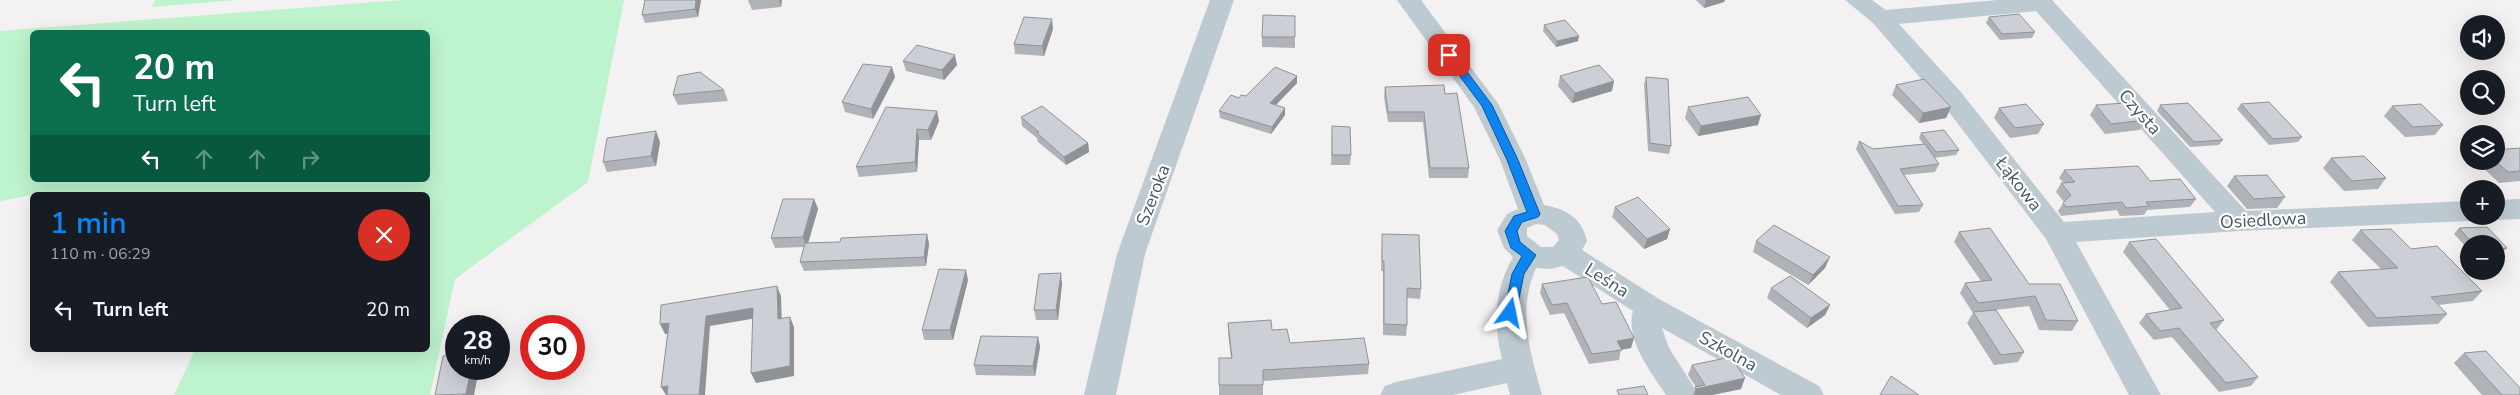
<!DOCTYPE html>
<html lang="en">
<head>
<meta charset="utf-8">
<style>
	body { margin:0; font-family:"Nunito Sans",sans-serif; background:#20242c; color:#f1f3f6; height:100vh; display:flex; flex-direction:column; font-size:19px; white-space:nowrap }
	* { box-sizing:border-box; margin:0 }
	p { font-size:16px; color:#9ea1a6 }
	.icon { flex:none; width:28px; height:28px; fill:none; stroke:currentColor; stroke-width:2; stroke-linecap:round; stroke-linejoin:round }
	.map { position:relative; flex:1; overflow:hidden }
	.sheet { position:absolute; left:30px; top:192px; width:400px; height:160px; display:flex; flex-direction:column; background:#171b24; border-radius:8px; box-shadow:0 5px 20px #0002 }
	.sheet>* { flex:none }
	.banner { position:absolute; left:30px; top:30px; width:400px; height:152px; border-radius:8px; box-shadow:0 5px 20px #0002; background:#0b6e4f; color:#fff; overflow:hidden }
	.tools { position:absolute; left:2460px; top:15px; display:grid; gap:10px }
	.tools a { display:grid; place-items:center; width:45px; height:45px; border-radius:50%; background:#171b24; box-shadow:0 5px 20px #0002; font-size:25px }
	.speed { position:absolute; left:445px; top:315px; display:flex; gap:10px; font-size:25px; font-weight:700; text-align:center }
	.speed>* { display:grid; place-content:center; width:65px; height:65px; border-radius:50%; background:#171b24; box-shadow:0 5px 20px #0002; line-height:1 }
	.speed small { font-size:12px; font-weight:400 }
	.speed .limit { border:8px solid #d22; background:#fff; color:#111 }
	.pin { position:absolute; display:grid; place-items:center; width:42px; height:42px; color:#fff; margin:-21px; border-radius:10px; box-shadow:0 2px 8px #0006 }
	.me { position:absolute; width:55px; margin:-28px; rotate:12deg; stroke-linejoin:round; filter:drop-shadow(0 0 4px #0008) }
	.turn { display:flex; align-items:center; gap:18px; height:105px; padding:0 20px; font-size:22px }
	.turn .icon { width:65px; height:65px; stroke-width:2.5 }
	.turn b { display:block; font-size:35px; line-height:42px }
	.lanes { display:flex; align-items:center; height:48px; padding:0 20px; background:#0003; justify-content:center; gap:25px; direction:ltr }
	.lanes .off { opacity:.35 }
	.round { display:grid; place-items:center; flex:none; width:52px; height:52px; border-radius:26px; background:#20242c }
	.head { display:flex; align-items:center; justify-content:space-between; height:85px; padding:0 20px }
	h1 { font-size:30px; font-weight:600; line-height:38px; color:#0c85f1 }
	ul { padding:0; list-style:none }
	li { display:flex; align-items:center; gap:15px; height:65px; padding:0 20px }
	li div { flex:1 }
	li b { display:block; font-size:19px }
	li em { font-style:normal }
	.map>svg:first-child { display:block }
</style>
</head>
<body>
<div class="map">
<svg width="2520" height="395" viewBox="0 0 2520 395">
	<rect width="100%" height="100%" fill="#f3f1f1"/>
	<!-- green -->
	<g fill="#bdf3cd" fill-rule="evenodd">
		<polygon points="156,0 237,0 151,7"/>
		<path d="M403 0H624L588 182 455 279 430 395H174L195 350H428V195H32L0 201V31ZM428 32V180H32V32Z"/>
	</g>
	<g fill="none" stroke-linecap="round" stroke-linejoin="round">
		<!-- street -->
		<g fill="#becad1" fill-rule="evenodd">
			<polygon points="1210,0 1234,0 1145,254 1116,395 1084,395 1117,254"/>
			<path d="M1397 0H1421L1499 105 1526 160 1544 205C1566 209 1582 218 1587 241L1582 250 1659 299 1819 386 1824 395H1781L1662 328 1669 348 1699 395H1666C1651 372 1625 340 1633 311L1563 266 1550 269 1536 268C1517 311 1530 352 1542 395H1510L1507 383 1453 395H1380L1385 386 1396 382 1502 359C1493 323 1494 291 1513 257L1504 248 1497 230 1507 214 1518 209 1500 160 1474 107ZM1536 224 1545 225 1557 234 1559 240 1553 247H1541L1527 236V228Z"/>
			<path d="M1845 0H1872L1886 10 1997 0H2052L2246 211 2469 201V216H2480L2469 221 2239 231 2076 242 2161 395H2129L2046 239 1942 103 1873 23ZM2036 11 2215 212 2064 222 1960 91 1899 24Z"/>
			<polygon points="2520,199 2520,219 2496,220 2486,216 2496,216 2496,200"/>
		</g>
	</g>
	<!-- wall -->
	<g fill="#afb3b8">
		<polygon points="645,0 701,0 698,17 645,23 642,15"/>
		<polygon points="748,0 782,0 781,7 752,10"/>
		<polygon points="1696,0 1725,0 1724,2 1704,8"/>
		<polygon points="1295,16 1295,48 1262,47 1262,37"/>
		<polygon points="1989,17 2035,32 2032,38 2000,40 1986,23"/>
		<polygon points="1544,25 1578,41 1556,47 1543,31"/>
		<polygon points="1053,29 1044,56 1015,54 1014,44"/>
		<polygon points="903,61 957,65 944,80 906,71"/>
		<polygon points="1297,76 1297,83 1276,105 1285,115 1271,134 1220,118 1219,111 1239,98 1246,96"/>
		<polygon points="1560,76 1612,91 1572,103 1558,86"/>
		<polygon points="895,77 873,119 845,112 842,102"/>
		<polygon points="1646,77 1671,146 1669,154 1648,151 1644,85"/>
		<polygon points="1896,85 1951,107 1946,118 1919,123 1892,95"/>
		<polygon points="1385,87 1445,94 1469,168 1468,178 1429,178 1423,122 1388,122 1384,97"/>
		<polygon points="724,90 728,101 678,105 673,95"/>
		<polygon points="2241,104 2302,137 2298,142 2269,145 2237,109"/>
		<polygon points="2096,105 2146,120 2140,130 2105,134 2090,115"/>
		<polygon points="2160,105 2223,140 2219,145 2190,147 2157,111"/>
		<polygon points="2392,106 2443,125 2435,135 2405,137 2384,116"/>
		<polygon points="1688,107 1758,125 1698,136 1685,118"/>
		<polygon points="1999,108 2044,124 2038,134 2010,138 1994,118"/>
		<polygon points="937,111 939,121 931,140 919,140 917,172 859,177 856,167"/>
		<polygon points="1021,117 1088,143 1089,152 1066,165 1038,142 1037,138 1022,126"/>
		<polygon points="1332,126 1351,155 1350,165 1331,165"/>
		<polygon points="1921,133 1959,150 1956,155 1934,158 1939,164 1935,172 1904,175 1923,205 1919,212 1895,214 1856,149 1859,141 1873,149 1923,144 1919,138"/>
		<polygon points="660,142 656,166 607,172 603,162"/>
		<polygon points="2520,148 2520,181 2499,183 2476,161 2496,161"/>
		<polygon points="2331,158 2386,178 2378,189 2344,191 2323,168"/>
		<polygon points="2064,170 2196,199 2190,207 2147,210 2144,215 2120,216 2117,210 2061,216 2058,211 2064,202 2056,192 2061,183 2064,183 2059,178"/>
		<polygon points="2234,176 2285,197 2277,208 2247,209 2227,186"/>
		<polygon points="814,199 818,209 808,243 840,242 927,234 929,244 926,266 804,271 800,262 804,247 775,248 771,238"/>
		<polygon points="1615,207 1670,229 1667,239 1644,249 1612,217"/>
		<polygon points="2487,227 2507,248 2501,254 2496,254 2496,244 2469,244 2469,250 2454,234 2459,228"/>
		<polygon points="2360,230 2411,249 2482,291 2473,301 2438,305 2447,314 2438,324 2368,327 2330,282 2338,272 2381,269 2352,240"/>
		<polygon points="1959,232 2078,321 2072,331 2039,330 2029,306 1996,310 2024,352 2018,362 1994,365 1967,323 1973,313 1960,293 1965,283 1981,281 1954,242"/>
		<polygon points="1382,234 1421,289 1420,299 1407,298 1407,325 1406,336 1383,335 1383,271 1381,271 1382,244"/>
		<polygon points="1756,241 1825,268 1808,285 1753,252"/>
		<polygon points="2129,242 2224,320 2216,330 2258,377 2251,386 2219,392 2172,337 2154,340 2139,323 2146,314 2170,310 2123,252"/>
		<polygon points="968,280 953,340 924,340 922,330"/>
		<polygon points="1062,284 1058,320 1036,320 1034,310"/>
		<polygon points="1542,284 1602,304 1631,348 1621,349 1619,360 1589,364 1564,313 1550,315 1540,293"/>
		<polygon points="1771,288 1830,305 1825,315 1807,328 1767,298"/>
		<polygon points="1228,323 1272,330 1290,343 1369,364 1368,374 1263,381 1263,395 1219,395 1219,385 1231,358 1228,333"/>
		<polygon points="1038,337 1040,347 1035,376 976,375 974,365"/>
		<polygon points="2464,353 2520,395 2482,395 2454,363"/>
		<polygon points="1692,365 1741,389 1712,395 1692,395 1696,387 1688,375"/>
	</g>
	<!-- shaded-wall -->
	<g fill="#8f9296">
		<polygon points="696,0 701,0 698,17 695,9"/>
		<polygon points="779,0 782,0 781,7"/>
		<polygon points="1706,0 1725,0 1724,2 1704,8"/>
		<polygon points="1052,19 1053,29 1044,56 1042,46"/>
		<polygon points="1579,36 1578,41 1556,47 1557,41"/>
		<polygon points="955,55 957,65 944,80 942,70"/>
		<polygon points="892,67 895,77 873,119 871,109"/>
		<polygon points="1297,76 1297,83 1270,111 1270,103"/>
		<polygon points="1614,81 1612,91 1572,103 1575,93"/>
		<polygon points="1951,107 1946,118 1919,123 1923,113"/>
		<polygon points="1285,108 1285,115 1271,134 1272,127"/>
		<polygon points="937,111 939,121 931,140 928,130"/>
		<polygon points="1761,115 1758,125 1698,136 1701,126"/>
		<polygon points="917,129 919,140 917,172 915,162"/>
		<polygon points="656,131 660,142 656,166 651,156"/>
		<polygon points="1088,143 1089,152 1066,165 1064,157"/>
		<polygon points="814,199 818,209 807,247 803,237"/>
		<polygon points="1670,229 1667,239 1644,249 1647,239"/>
		<polygon points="927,234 929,244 926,266 924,257"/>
		<polygon points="1830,257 1825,268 1808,285 1813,275"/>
		<polygon points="966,270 968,280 953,340 950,330"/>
		<polygon points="1061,273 1062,284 1058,320 1056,310"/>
		<polygon points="777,286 781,296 782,329 778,319"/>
		<polygon points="1830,305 1825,315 1807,328 1811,318"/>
		<polygon points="753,308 757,318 710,326 705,395 699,395 706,316"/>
		<polygon points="790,317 794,327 794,376 756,383 751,373"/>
		<polygon points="669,323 674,333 665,334 660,324"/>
		<polygon points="1038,337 1040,347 1035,376 1033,366"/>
		<polygon points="1634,338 1631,348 1615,351 1617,341"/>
		<polygon points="471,369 479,369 474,395 462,395"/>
		<polygon points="1745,378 1741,389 1712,395 1694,395 1696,389"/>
		<polygon points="668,386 672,395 666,395 661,387"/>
	</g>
	<!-- building -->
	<g fill="#ccd0d6" stroke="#8f9296">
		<polygon points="645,0 696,0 695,9 642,15"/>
		<polygon points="2019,14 2035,32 2002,34 1989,17"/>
		<polygon points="1263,15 1295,16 1295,37 1262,37"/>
		<polygon points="1024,17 1052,19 1042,46 1014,44"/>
		<polygon points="1565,20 1579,36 1557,41 1544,25"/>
		<polygon points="917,45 955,55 942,70 903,61"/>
		<polygon points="863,64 892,67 871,109 842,102"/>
		<polygon points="1599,65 1614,81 1575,93 1560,76"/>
		<polygon points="1275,67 1297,76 1270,103 1285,108 1272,127 1219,111 1231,95 1239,98 1241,95 1246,96"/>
		<polygon points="700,72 724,90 673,95 678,76"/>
		<polygon points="1646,77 1668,79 1671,146 1650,143"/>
		<polygon points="1924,79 1951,107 1923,113 1896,85"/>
		<polygon points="1444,85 1445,94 1457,93 1469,168 1430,168 1424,112 1388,112 1385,87"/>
		<polygon points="1748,97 1761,115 1701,126 1688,107"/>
		<polygon points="2269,102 2302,137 2273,139 2241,104"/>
		<polygon points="2125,103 2131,104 2146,120 2111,124 2096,105"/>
		<polygon points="2188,103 2223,140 2194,142 2160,105"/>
		<polygon points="2026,104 2044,124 2015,128 1999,108"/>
		<polygon points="2421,104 2443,125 2413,127 2392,106"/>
		<polygon points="1042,106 1088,143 1064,157 1037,133 1039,132 1021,117"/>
		<polygon points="886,107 937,111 928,130 917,129 915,162 856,167"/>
		<polygon points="1332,126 1350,127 1351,155 1332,155"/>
		<polygon points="1944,130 1959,150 1936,152 1921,133"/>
		<polygon points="656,131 651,156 603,162 607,138"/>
		<polygon points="1859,141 1873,149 1925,144 1939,164 1900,169 1923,205 1898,206"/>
		<polygon points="2520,148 2520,171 2508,172 2495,161 2496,161 2496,150"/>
		<polygon points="2364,156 2386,178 2352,181 2331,158"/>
		<polygon points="2138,166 2150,181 2180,179 2196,199 2146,202 2149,206 2126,208 2122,202 2066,207 2063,203 2071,195 2061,183 2075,182 2064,170"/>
		<polygon points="2267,175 2285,197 2254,199 2234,176"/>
		<polygon points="1638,197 1670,229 1647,239 1615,207"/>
		<polygon points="783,199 814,199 803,237 771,238"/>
		<polygon points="1774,225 1830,257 1813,275 1756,241"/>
		<polygon points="2487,227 2507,248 2496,249 2496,244 2473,244 2459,228"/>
		<polygon points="1990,228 2029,284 2060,284 2078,321 2046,320 2035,296 1978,303 1965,283 1992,280 1959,232"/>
		<polygon points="2391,229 2411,249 2437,246 2482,291 2431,297 2447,314 2377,318 2338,272 2398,268 2360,230"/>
		<polygon points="927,234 924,257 800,262 805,243 840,242 841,238"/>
		<polygon points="1382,234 1419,235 1421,289 1407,288 1407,325 1384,324 1384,261 1382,261"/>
		<polygon points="2156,239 2224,320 2210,323 2258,377 2226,383 2179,328 2160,331 2146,314 2182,308 2129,242"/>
		<polygon points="939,269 966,270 950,330 922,330"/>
		<polygon points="1061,273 1056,310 1034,310 1039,274"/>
		<polygon points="1790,276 1830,305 1811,318 1771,288"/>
		<polygon points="1588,277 1602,304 1616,302 1634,338 1617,341 1622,350 1592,354 1567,303 1552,305 1542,284"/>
		<polygon points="777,286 778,319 790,317 790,366 751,373 753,308 706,316 699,395 667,395 668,386 661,387 669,323 660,324 661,305"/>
		<polygon points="1996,310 2024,352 2001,355 1973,312"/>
		<polygon points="1271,320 1272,330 1287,329 1290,343 1364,338 1369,364 1263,370 1263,385 1219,385 1219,358 1232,358 1228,323"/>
		<polygon points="981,336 1038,337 1033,366 974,365"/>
		<polygon points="2486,351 2520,388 2520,395 2502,395 2464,353"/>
		<polygon points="456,353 456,369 471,369 466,394 435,395 443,356"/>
		<polygon points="1731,357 1745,378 1696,389 1695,387 1705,385 1692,365"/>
		<polygon points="1891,376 1919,395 1880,395"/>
		<polygon points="1644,386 1648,395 1619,395 1617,390"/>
	</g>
	<!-- route -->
	<polygon fill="#0c85f1" stroke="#08569d" points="1449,52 1453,53 1492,105 1518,160 1540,214 1538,217 1522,222 1517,231 1520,242 1536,255 1524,274 1516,313 1510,318 1504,313 1512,274 1522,256 1511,248 1505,231 1514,216 1527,212 1507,160 1482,106 1444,55"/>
	<g text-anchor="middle" stroke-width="4.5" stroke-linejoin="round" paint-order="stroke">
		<!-- street labels -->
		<g font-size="18" fill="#475660" stroke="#fff">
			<text transform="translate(2140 112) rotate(48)" y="6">Czysta</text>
			<text transform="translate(2019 184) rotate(52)" y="6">Łąkowa</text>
			<text transform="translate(1153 195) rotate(-69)" y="6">Szeroka</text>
			<text transform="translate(2263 220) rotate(-3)" y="6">Osiedlowa</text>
			<text transform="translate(1607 280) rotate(32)" y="6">Leśna</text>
			<text transform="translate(1728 351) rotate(29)" y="6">Szkolna</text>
		</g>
	</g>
</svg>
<div class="tools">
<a><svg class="icon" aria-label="sound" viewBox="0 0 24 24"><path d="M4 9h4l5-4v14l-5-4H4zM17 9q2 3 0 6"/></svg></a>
<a><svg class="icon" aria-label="search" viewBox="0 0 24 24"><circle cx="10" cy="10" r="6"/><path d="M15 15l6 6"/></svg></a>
<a><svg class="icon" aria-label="layers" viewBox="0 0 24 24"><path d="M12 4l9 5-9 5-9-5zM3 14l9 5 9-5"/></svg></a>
<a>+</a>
<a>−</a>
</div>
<div class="speed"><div>28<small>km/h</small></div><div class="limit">30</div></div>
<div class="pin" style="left:1449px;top:55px;background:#d93025"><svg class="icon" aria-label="arrive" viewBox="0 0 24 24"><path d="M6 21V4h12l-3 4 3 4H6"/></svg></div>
<svg class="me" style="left:1510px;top:313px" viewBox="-20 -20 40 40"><path d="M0-17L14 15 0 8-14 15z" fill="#0c85f1" stroke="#fff" stroke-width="4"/></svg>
<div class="banner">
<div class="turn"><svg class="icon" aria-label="left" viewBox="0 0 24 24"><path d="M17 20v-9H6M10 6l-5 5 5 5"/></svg><div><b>20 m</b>Turn left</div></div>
<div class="lanes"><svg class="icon" aria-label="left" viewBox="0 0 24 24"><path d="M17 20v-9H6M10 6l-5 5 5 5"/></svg><svg class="icon off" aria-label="ahead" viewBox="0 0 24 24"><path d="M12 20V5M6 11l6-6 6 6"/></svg><svg class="icon off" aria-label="ahead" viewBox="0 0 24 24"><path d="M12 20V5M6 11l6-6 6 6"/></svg><svg class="icon off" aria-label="right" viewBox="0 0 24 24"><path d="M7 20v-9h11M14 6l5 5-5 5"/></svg></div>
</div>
<section class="sheet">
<div class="head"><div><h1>1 min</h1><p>110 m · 06:29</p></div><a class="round" style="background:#d93025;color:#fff"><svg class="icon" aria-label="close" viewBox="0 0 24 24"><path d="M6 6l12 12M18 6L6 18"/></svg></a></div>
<ul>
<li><svg class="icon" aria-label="left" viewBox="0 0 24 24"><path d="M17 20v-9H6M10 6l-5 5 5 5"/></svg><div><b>Turn left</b></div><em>20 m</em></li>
</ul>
</section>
</div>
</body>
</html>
